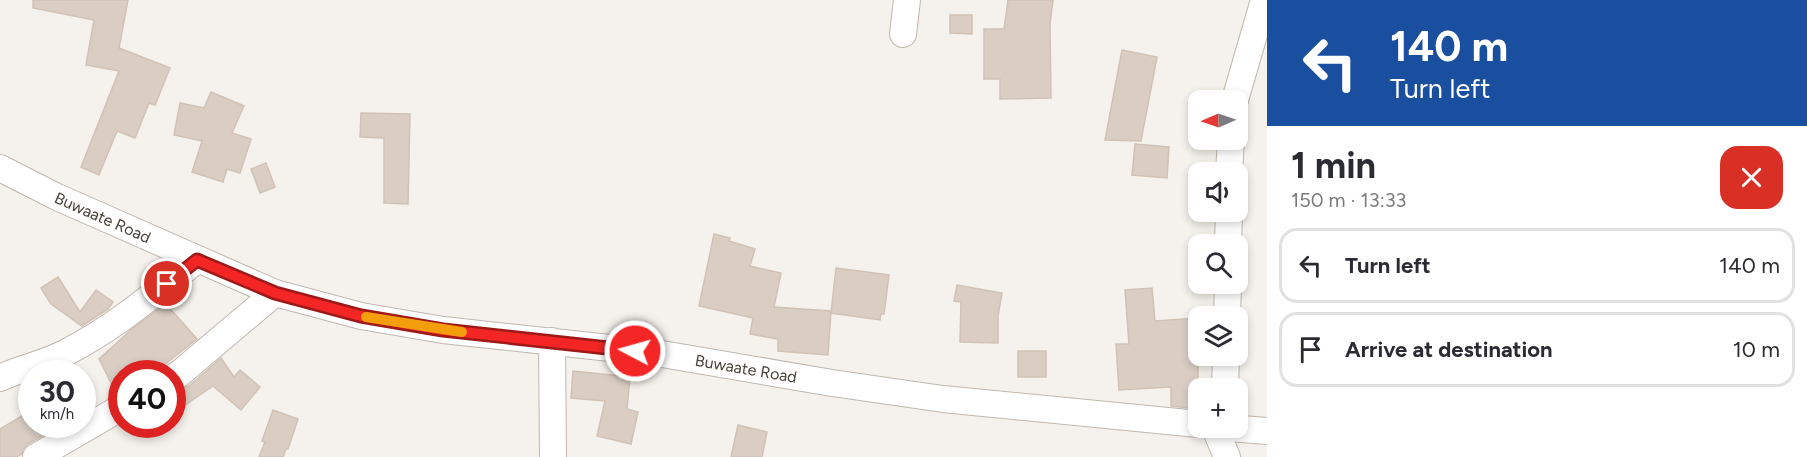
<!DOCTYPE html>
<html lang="en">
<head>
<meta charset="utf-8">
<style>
	body { margin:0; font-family:Figtree,sans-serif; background:#f7f7f7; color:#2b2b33; height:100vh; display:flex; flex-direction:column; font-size:22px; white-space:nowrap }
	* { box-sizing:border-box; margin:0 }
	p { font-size:20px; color:#7c7c81 }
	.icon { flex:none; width:33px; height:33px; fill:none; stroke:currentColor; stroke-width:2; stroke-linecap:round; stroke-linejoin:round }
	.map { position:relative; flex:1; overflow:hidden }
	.sheet { display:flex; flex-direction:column; background:#fff; width:540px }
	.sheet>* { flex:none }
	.banner { background:#1a4fa0; color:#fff; overflow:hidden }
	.needle { width:39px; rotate:268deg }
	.tools { position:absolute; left:1188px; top:90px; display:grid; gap:12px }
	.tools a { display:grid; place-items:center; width:60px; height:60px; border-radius:12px; background:#fff; box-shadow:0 3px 9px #0003; font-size:30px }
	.speed { position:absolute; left:18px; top:360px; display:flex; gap:12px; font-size:30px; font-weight:700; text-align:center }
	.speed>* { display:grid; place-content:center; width:78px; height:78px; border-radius:50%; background:#fff; box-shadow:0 3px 9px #0003; line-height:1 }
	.speed small { font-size:15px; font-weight:400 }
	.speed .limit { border:9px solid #d22; background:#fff; color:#111 }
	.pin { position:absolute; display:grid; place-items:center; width:51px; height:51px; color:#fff; margin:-26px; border:3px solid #fff; border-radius:50%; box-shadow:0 2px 6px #0007 }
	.me { position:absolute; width:66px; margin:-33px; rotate:276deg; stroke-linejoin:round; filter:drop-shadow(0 0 4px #0008) }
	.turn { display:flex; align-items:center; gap:21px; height:126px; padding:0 24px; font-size:27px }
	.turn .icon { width:78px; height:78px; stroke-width:2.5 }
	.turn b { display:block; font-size:42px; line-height:51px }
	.round { display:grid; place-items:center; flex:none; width:63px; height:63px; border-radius:18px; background:#f7f7f7 }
	.head { display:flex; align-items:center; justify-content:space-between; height:102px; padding:0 24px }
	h1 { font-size:36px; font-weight:700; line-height:45px }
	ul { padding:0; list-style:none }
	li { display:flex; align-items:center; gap:18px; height:75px; margin:0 12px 9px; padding:0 12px; border:3px solid #e1e1e2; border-radius:18px }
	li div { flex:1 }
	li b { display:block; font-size:22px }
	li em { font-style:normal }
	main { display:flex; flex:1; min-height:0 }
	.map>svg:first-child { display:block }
</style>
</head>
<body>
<main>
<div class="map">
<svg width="1267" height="457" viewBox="0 0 1267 457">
	<rect width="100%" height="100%" fill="#f5f1ec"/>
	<!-- building -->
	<g fill="#dacec4" stroke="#d1c2b5" stroke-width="1.5">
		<polygon points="33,0 128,0 119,48 170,68 155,105 149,103 135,138 117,131 99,175 81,167 119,71 86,65 94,20 33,8"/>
		<polygon points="1008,0 1053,0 1050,24 1051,98 1000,99 1000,79 984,79 984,29 1004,29"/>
		<polygon points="950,15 972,15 972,34 950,33"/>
		<polygon points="1122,50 1157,57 1141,141 1105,140"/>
		<polygon points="211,92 244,106 232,133 251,139 240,173 227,169 223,182 192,172 202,141 174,135 180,103 204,108"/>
		<polygon points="361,113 410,114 408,204 384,203 384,138 360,137"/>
		<polygon points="1135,144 1169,147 1167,178 1132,175"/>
		<polygon points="266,163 275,187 260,193 251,169"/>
		<polygon points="714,234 730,238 729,241 755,249 750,266 781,273 774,307 831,311 828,355 778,351 778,339 750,334 753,318 699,306"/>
		<polygon points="836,268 889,275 884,314 881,314 880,320 831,313"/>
		<polygon points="58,277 80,312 96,290 113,302 108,309 82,326 51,304 41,288"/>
		<polygon points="957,285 1002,293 998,316 998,343 960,342 961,302 954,301"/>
		<polygon points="1152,288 1155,321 1198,318 1198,409 1171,406 1171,387 1119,390 1116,344 1129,344 1125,290"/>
		<polygon points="166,304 197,339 164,365 158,374 122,374 122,392 116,393 99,359 132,329"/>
		<rect x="1018" y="351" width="28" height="26"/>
		<polygon points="221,358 234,377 240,370 260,387 241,410 213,386 172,414 172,393 189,386"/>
		<polygon points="573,371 630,377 627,409 638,412 631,444 597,436 605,401 571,398"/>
		<polygon points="273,410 298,419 288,449 286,449 283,457 259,457 265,442 262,441"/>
		<polygon points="30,411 32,424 38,424 44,435 28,444 23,449 22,454 16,457 0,457 0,429"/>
		<polygon points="738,425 767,432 762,457 731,457"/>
	</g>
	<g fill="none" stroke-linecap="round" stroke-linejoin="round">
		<!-- minor casing -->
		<g stroke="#c1b7ae" stroke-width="28">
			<g id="minor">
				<polyline points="903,34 907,0"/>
				<polyline points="1235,100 1264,0"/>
				<path id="s1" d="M0 168 57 197 275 293 361 316 443 330 656 353 832 383 943 399 1198 424"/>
				<polyline points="1229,172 1231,140"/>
				<polyline points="1228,244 1229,212"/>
				<polyline points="1227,316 1228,284"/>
				<polyline points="552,341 553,457"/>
				<path d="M0 378C21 368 44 364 65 353 113 329 155 293 197 260"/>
				<polyline points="172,378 179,374 275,293"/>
				<polyline points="1225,388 1226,356"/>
				<polyline points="1215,428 1227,457"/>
				<polyline points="1230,428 1267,431"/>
				<polyline points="36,457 122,407"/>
			</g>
		</g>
		<!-- minor -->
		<use href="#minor" stroke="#fff" stroke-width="26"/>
	</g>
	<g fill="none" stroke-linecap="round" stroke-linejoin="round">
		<!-- route casing -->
		<g stroke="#9e1918" stroke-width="15">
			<polyline id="route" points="167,284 197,260 275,293 361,316 443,330 635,351"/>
		</g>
		<!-- route -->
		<use href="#route" stroke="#f32625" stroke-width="10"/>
		<!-- slow -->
		<polyline stroke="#f59e0b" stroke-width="10" points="366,317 462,332"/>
	</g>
	<g text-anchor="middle" stroke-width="6" stroke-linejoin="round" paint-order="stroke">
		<!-- street labels -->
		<g font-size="16" fill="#4a4139" stroke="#fff">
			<text dy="6" stroke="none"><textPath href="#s1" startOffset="114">Buwaate Road</textPath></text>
			<text dy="6" stroke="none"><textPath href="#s1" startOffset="780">Buwaate Road</textPath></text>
		</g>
	</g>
</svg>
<div class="tools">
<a><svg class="needle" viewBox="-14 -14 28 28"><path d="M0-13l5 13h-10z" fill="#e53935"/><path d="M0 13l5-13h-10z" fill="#7c7c81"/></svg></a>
<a><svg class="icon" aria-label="sound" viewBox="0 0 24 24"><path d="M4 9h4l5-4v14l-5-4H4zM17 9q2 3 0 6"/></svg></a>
<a><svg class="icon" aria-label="search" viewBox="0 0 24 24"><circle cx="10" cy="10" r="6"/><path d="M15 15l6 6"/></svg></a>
<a><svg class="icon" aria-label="layers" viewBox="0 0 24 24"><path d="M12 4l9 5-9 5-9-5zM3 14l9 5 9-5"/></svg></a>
<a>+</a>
</div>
<div class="speed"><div>30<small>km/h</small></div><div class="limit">40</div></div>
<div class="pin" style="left:167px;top:284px;background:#d93025"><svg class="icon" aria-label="arrive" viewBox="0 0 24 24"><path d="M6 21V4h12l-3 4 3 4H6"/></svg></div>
<svg class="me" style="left:635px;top:351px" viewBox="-20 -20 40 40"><circle r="17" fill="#f32625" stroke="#fff" stroke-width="3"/><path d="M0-11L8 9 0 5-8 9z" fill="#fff"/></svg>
</div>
<section class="sheet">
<div class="banner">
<div class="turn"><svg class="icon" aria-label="left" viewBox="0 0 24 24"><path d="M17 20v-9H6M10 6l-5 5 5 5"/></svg><div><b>140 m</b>Turn left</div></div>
</div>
<div class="head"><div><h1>1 min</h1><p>150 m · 13:33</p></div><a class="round" style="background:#d93025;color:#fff"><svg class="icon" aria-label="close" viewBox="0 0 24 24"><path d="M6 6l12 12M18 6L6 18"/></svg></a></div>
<ul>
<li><svg class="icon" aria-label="left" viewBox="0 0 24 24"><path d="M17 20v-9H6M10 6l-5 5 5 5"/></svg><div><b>Turn left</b></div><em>140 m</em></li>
<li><svg class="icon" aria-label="arrive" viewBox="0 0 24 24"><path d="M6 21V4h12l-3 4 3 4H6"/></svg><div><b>Arrive at destination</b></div><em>10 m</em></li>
</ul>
</section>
</main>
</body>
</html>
